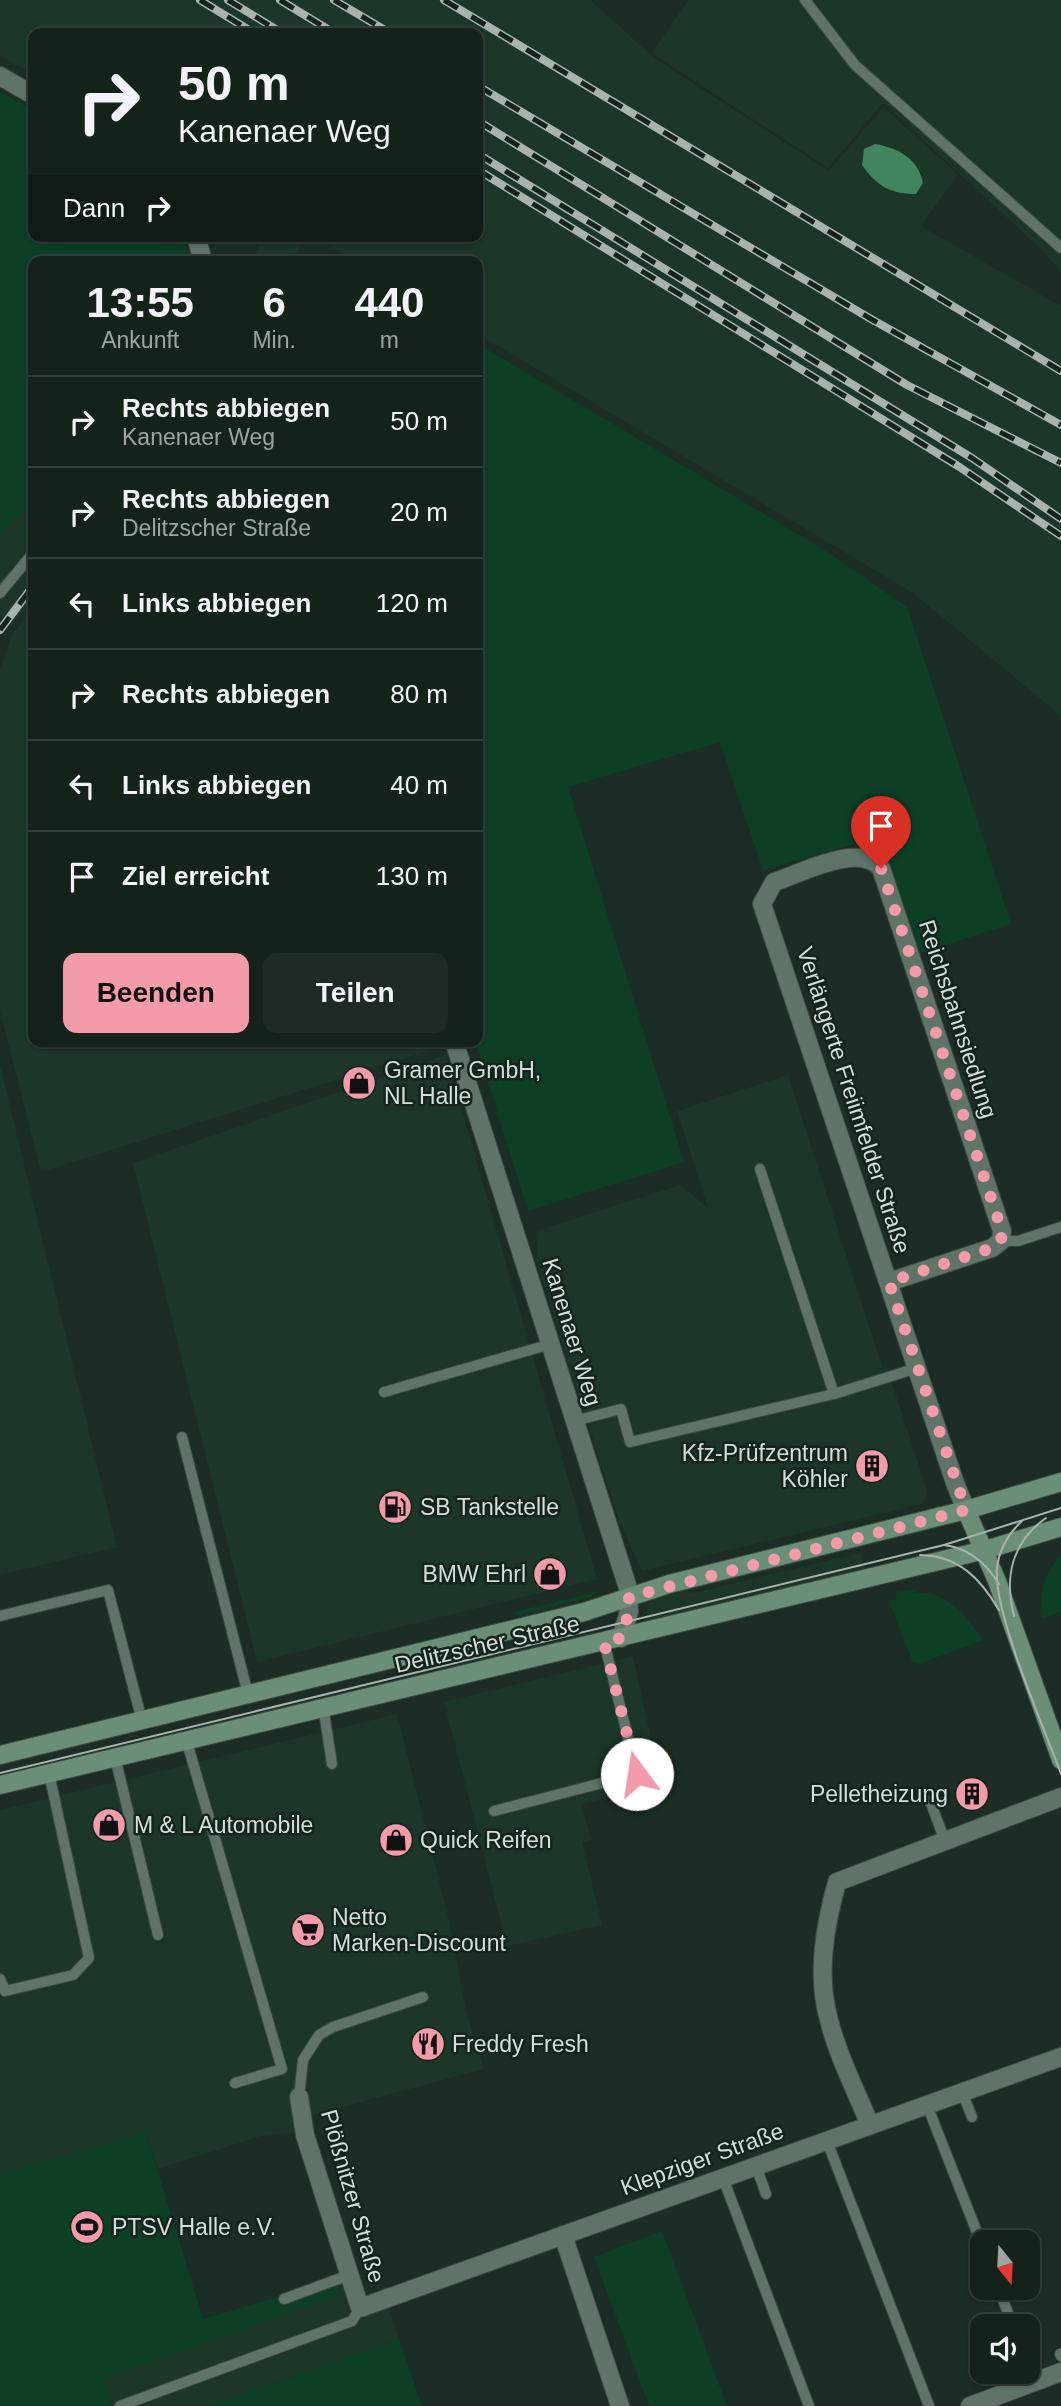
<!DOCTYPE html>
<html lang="de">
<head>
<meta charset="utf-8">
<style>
	body { margin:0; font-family:Helvetica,sans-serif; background:#1e2a23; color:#f1f3f6; height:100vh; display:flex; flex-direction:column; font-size:26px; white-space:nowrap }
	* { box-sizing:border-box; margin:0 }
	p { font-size:23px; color:#9da4a2 }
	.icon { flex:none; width:38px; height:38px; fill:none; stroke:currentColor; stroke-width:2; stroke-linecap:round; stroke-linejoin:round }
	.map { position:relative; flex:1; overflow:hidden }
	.sheet { position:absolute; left:28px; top:256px; width:455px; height:791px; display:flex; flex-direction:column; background:#15221a; border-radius:14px; box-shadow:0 2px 5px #0004,0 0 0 2px #343f39 }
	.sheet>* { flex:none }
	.hud { position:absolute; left:28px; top:28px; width:455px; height:214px; border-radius:14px; box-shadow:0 2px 5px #0004,0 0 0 2px #343f39; background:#15221a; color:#f1f3f6; overflow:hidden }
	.needle { width:46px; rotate:162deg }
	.controls { position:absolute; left:970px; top:2230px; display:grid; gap:14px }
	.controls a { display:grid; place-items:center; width:70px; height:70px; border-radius:14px; background:#15221a; box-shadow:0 2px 5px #0004,0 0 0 2px #343f39; font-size:35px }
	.pin { position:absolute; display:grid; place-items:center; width:60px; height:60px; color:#fff; margin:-72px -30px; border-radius:50% 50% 50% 0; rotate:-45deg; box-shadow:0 0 7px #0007 }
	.pin .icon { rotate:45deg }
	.me { position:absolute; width:77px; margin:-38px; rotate:346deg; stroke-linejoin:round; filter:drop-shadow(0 0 5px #0008) }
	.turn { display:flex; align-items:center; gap:24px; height:147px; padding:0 35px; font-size:32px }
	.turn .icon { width:91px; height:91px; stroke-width:2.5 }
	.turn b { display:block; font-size:49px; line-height:60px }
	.then { display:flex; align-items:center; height:66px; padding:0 35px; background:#0003; gap:14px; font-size:26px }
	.eta { display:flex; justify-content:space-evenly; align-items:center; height:119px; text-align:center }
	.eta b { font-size:42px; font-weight:700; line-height:49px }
	.primary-button { display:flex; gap:14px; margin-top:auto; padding:14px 35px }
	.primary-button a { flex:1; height:80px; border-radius:14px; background:#f39aab; color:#111; font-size:28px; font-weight:700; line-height:80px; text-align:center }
	.primary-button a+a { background:#1e2a23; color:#f1f3f6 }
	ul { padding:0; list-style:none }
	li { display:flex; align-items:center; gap:21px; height:91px; padding:0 35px; border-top:2px solid #343f39 }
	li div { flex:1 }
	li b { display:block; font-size:26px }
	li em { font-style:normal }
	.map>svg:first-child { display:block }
</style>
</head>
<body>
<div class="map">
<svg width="1061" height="2406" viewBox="0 0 1061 2406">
	<rect width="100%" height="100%" fill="#1c2e23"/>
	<!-- built -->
	<g fill="#1c3627">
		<polygon points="0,0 590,0 657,60 829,171 883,107 958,174 921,226 1061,306 1061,716 913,593 478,334 478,261 356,261 314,236 478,236 478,33 33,33 33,74 0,56"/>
		<polygon points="688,0 1061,0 1061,272 1042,250 883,103 828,168 652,53"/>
		<polygon points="265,236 308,236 290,261 250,261"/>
		<polygon points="33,501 33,599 12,625 0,614 0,535"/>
		<polygon points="33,605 33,1041 442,1041 444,1046 41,1172 0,1011 0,668 11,638"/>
		<polygon points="446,1055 597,1579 257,1662 133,1163"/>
		<polygon points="0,1065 117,1547 0,1575"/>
		<polygon points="788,1075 883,1369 887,1368 928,1493 922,1504 642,1571 619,1521 572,1374 537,1260 536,1231 680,1185 708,1208 677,1111"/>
		<polygon points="860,1553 865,1569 643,1623 652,1595 686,1585 689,1594"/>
		<polygon points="633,1656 661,1785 582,1804 591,1840 582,1842 602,1925 507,1946 444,1702"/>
		<polygon points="397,1714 449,1920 466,2011 484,2069 298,2119 302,2132 264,2135 158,2169 146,2134 0,2174 0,1810"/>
		<polygon points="341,2277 360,2308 386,2299 399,2339 209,2406 112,2406 102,2372 107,2377 337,2295 332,2281"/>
	</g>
	<!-- green -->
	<g fill="#0c3f26">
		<polygon points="0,92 33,110 33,236 181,236 190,261 33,261 33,501 0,535"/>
		<polygon points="478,344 823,549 907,607 1011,924 920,953 879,837 763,870 720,742 568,787 684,1162 528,1211 475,1041 478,1041"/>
		<path d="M1061 1556V1612L1043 1618C1039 1594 1043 1572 1061 1556Z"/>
		<path d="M915 1589V1593C942 1588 968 1615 982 1640L919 1664 913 1663 889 1601 897 1599 895 1592Z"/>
		<polygon points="600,1591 588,1598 517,1616 514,1612"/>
		<polygon points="146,2133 203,2319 332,2281 338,2295 107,2378 102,2373 112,2406 0,2406 0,2174"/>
		<polygon points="662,2231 727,2406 649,2406 594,2257"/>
		<polygon points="399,2339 422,2406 209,2406"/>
	</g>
	<!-- water -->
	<path fill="#40855e" d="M875 144C898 148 918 158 923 183L916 194C890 194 877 186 862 165L864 149Z"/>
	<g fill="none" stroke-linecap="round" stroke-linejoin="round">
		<!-- lane casing -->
		<g stroke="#3b4a42" stroke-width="12">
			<g id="lane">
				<polyline points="805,0 855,65 1061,248"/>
				<polyline points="0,593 33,553"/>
				<polyline points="760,1169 834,1394"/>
				<polyline points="1001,1241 1018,1241 1061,1227"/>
				<polyline points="384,1392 551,1344"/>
				<polyline points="574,1421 621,1409 630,1442 834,1394 917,1368"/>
				<polyline points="182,1437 248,1694"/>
				<polyline points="0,1616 108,1590 142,1721"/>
				<polyline points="323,1706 332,1764"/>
				<polyline points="186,1739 282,2069 235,2083"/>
				<polyline points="115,1757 158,1935"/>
				<polyline points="930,1801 945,1841"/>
				<polyline points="494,1811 637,1774 604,1642"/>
				<polyline points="0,1979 5,1991 73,1975 89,1958 49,1773"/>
				<polyline points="962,2092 972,2117"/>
				<polyline points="299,2097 303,2060 319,2035 333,2027 423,1997"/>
				<polyline points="927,2105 982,2245"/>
				<polyline points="827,2141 929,2406"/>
				<polyline points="756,2166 766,2194"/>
				<polyline points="723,2178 809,2406"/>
				<polyline points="998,2287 1013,2326"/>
				<polyline points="284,2299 349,2275"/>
				<polyline points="1060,2354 1061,2356"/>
				<polyline points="1027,2362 1035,2382"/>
				<polyline points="120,2406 352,2321 360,2308"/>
			</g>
		</g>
		<!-- street casing -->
		<g stroke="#3b4a42" stroke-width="20">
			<g id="street">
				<polyline points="0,76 33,95"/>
				<polyline points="196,236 203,261"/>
				<polyline points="454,1041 628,1588 629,1612 621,1638"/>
				<path d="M889 1282 992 1248 1001 1241 1002 1231 881 868C859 842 802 873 774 882L762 904 955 1483 966 1510"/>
				<polyline points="299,2097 305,2135 360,2308 1061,2057"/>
				<path d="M870 2125C856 2091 838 2056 829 2020 816 1975 825 1926 837 1882L1061 1797"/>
				<polyline points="563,2235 620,2406"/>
				<polyline points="970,2406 1061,2372"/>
			</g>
		</g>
		<!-- secondary casing -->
		<g stroke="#3b4a42" stroke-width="20">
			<g id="secondary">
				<polyline points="966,1510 997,1581 1061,1760"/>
				<polyline points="0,1755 584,1612 669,1584 966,1510 1061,1482"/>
				<polyline points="0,1785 985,1550 1061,1527"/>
			</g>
		</g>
		<!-- lane -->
		<use href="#lane" stroke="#5f7366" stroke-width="10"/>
		<!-- street -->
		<use href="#street" stroke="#5f7366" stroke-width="18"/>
		<!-- secondary -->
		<use href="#secondary" stroke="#6a8e78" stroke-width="18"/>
		<!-- tram -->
		<g stroke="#a7b4ac" stroke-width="2">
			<path d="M1022 1521C1008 1534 999 1550 997 1568 993 1613 1044 1727 1061 1774"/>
			<path d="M944 1545C968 1548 986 1563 999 1584"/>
			<path d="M920 1555C959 1556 980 1578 999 1610"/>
			<path d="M1014 1616C1004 1577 1012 1542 1046 1518"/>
			<polyline points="0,1773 944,1545 1061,1508"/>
		</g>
		<!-- rail casing -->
		<g stroke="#a7b4ac" stroke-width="8">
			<g id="rail">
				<polyline points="200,0 254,33"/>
				<polyline points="228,0 282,33"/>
				<polyline points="280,0 334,33"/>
				<polyline points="334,0 390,33"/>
				<polyline points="444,0 1061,371"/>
				<polyline points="478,86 871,319 1061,425"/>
				<polyline points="478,121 907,385 1061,463"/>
				<polyline points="478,154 972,458 1061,519"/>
				<polyline points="478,170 958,466 1061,536"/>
				<polyline points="0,630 33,586"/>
			</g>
		</g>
		<!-- rail -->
		<use href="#rail" stroke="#13251a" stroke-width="5" stroke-dasharray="16" stroke-linecap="butt"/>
	</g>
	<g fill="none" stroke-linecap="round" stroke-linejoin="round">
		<!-- route -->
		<polyline stroke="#f39aab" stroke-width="12" stroke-dasharray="0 21.6" points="637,1774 604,1642 621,1638 629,1612 629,1597 966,1510 889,1282 992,1248 1001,1241 1002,1231 881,868"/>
	</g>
	<!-- icons -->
	<defs>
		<g id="shop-disc" transform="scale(1.75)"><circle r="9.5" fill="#f39aab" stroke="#13251a"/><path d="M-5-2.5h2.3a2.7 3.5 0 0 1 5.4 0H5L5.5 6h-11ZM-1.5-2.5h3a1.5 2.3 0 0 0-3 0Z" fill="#111"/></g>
		<g id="building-disc" transform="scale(1.75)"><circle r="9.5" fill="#f39aab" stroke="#13251a"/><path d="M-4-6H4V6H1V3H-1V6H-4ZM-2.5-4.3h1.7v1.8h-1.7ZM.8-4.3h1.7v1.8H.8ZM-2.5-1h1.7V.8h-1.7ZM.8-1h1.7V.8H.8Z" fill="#111"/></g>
		<g id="fuel-disc" transform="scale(1.75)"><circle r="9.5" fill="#f39aab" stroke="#13251a"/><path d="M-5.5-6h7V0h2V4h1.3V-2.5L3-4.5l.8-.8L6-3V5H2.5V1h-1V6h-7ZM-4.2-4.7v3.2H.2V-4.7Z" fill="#111"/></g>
		<g id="supermarket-disc" transform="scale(1.75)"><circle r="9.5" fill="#f39aab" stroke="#13251a"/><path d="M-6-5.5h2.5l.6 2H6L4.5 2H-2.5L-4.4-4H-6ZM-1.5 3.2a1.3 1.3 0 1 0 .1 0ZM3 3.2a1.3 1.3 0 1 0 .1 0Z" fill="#111"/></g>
		<g id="restaurant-disc" transform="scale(1.75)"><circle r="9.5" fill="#f39aab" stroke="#13251a"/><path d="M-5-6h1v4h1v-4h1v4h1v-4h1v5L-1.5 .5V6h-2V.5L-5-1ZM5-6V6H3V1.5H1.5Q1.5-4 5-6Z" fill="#111"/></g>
		<g id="stadium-disc" transform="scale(1.75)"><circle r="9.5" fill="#f39aab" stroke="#13251a"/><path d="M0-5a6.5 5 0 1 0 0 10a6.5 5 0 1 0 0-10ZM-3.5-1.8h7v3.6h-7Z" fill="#111"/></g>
	</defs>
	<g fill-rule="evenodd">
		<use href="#shop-disc" x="359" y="1083"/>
		<use href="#building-disc" x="872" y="1466"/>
		<use href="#fuel-disc" x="395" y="1507"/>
		<use href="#shop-disc" x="550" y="1574"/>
		<use href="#building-disc" x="972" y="1794"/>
		<use href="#shop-disc" x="109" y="1825"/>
		<use href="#shop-disc" x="396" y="1840"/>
		<use href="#supermarket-disc" x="308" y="1930"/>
		<use href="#restaurant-disc" x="428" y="2044"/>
		<use href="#stadium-disc" x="87" y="2227"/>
	</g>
	<g text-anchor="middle" stroke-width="5" stroke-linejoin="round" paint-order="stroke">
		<!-- street labels -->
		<g font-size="23" fill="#d4dfd8" stroke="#13251a">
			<text transform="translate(958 1019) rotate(72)" y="8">Reichsbahnsiedlung</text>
			<text transform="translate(854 1100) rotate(72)" y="8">Verlängerte Freiimfelder Straße</text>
			<text transform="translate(572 1332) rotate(73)" y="8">Kanenaer Weg</text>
			<text transform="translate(487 1644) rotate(-13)" y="8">Delitzscher Straße</text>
			<text transform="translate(702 2159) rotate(-20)" y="8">Klepziger Straße</text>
			<text transform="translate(353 2196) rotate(74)" y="8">Plößnitzer Straße</text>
		</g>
		<!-- poi labels -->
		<g font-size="23" fill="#d4dfd8" stroke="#13251a" text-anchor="start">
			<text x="384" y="1078">Gramer GmbH,<tspan x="384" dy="26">NL Halle</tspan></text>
			<text x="848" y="1461" text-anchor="end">Kfz-Prüfzentrum<tspan x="848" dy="26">Köhler</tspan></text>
			<text x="420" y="1515">SB Tankstelle</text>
			<text x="526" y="1582" text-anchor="end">BMW Ehrl</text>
			<text x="948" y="1802" text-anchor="end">Pelletheizung</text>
			<text x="134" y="1833">M &amp; L Automobile</text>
			<text x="420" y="1848">Quick Reifen</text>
			<text x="332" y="1925">Netto<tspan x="332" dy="26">Marken-Discount</tspan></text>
			<text x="452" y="2052">Freddy Fresh</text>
			<text x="112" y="2235">PTSV Halle e.V.</text>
		</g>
	</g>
</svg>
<div class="controls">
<a><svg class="needle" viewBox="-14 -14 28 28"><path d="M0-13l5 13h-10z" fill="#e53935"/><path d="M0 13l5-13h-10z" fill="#9da4a2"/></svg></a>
<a><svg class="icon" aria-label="sound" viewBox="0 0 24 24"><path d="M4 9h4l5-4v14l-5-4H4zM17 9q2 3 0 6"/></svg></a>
</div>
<div class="pin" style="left:881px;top:868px;background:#d93025"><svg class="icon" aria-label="arrive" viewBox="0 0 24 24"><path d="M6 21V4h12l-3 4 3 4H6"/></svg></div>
<svg class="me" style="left:637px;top:1774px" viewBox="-20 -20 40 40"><circle r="19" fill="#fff"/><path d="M0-13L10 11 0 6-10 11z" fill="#f39aab"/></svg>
<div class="hud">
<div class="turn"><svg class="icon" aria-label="right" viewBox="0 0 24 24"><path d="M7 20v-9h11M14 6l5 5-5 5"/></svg><div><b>50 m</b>Kanenaer Weg</div></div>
<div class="then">Dann<svg class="icon" aria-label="right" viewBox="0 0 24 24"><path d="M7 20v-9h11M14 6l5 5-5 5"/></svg></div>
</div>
<section class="sheet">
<div class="eta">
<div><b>13:55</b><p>Ankunft</p></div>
<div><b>6</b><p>Min.</p></div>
<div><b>440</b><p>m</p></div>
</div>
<ul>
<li><svg class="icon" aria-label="right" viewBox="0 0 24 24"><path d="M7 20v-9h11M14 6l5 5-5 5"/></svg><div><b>Rechts abbiegen</b><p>Kanenaer Weg</p></div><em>50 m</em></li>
<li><svg class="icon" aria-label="right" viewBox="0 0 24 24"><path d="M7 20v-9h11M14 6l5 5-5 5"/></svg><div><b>Rechts abbiegen</b><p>Delitzscher Straße</p></div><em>20 m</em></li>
<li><svg class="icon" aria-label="left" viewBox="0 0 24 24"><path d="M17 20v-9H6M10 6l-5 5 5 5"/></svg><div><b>Links abbiegen</b></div><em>120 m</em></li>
<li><svg class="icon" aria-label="right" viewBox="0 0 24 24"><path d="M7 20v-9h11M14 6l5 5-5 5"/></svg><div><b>Rechts abbiegen</b></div><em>80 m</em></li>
<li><svg class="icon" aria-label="left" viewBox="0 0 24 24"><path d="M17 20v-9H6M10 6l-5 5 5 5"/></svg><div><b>Links abbiegen</b></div><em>40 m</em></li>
<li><svg class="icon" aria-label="arrive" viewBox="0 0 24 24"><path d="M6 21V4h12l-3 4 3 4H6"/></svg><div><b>Ziel erreicht</b></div><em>130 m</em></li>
</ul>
<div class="primary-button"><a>Beenden</a><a>Teilen</a></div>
</section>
</div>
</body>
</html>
